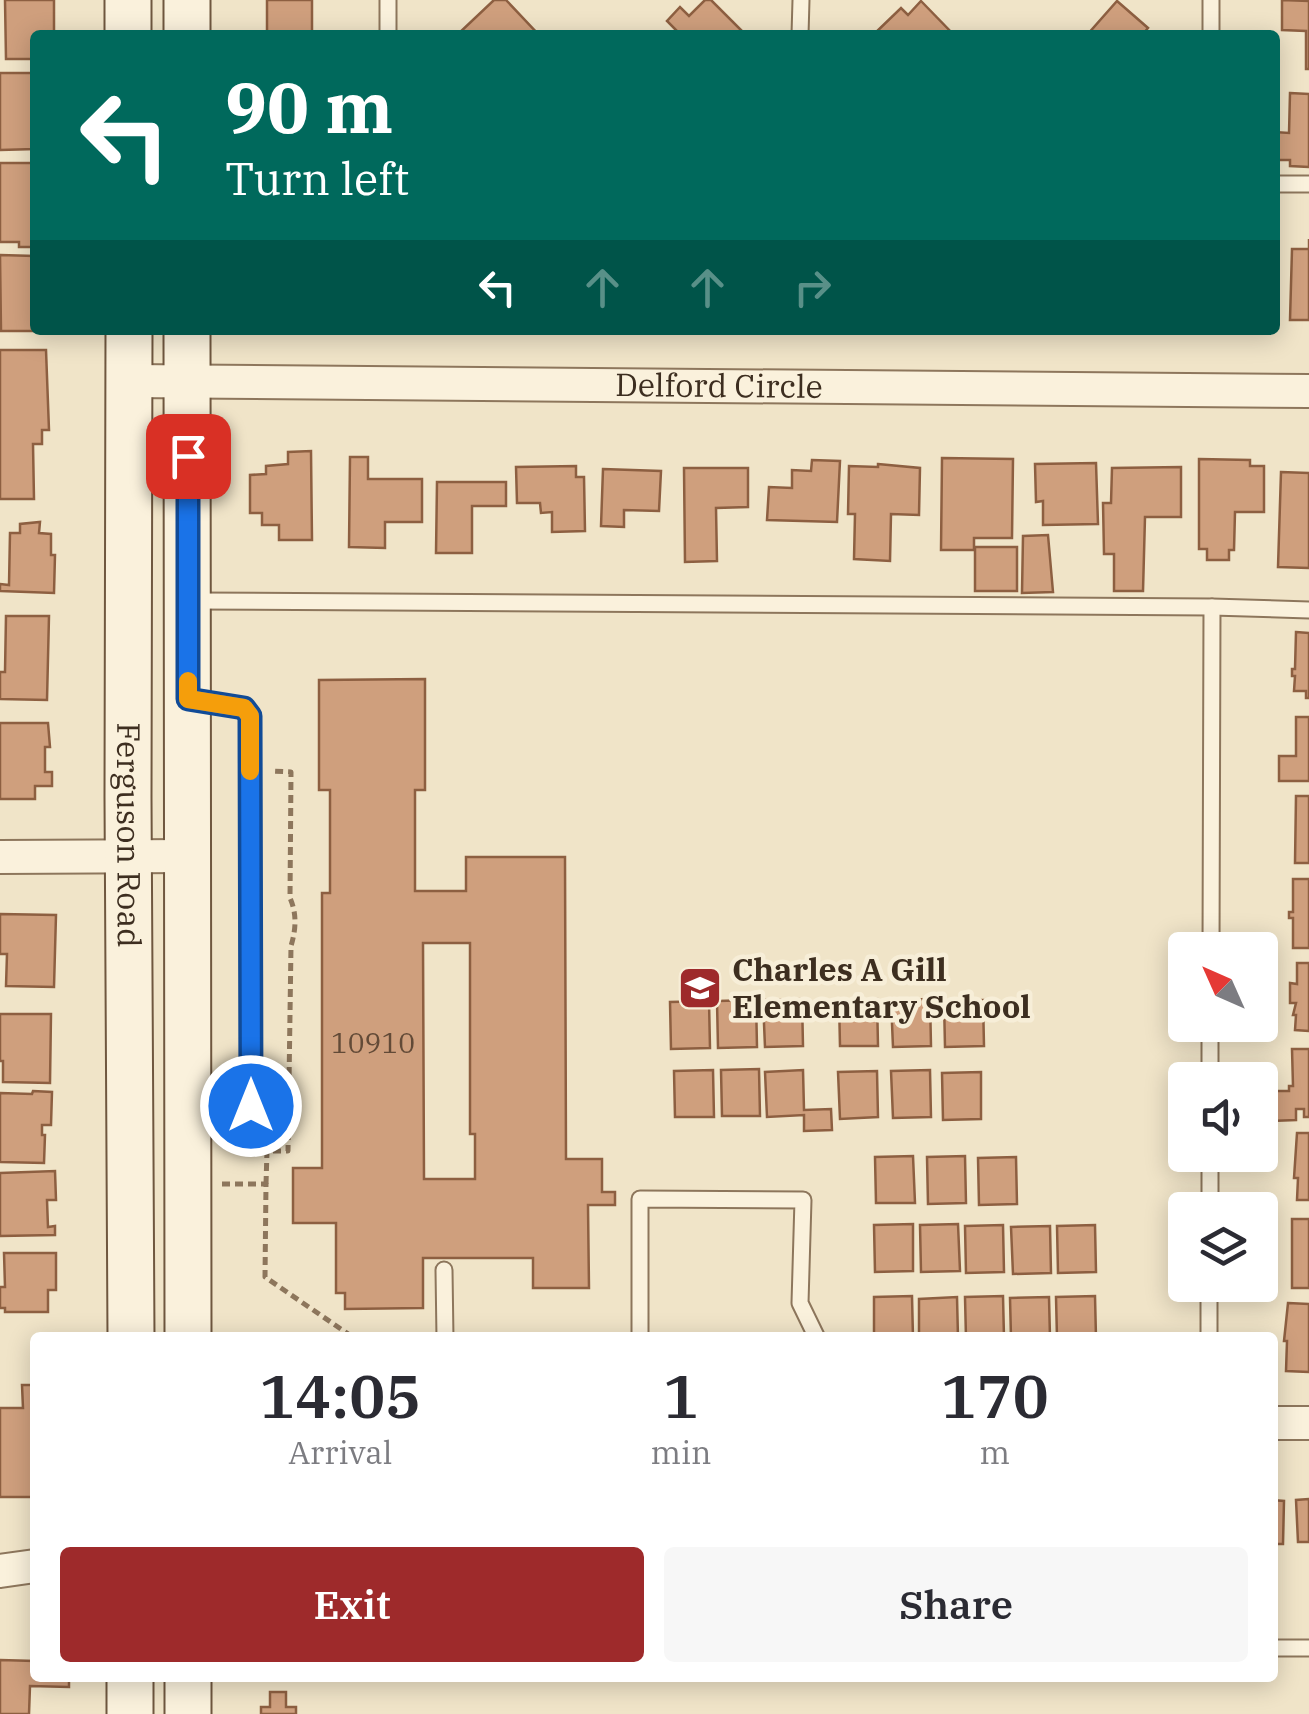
<!DOCTYPE html>
<html lang="en">
<head>
<meta charset="utf-8">
<style>
	body { margin:0; font-family:"IBM Plex Serif",serif; background:#f7f7f7; color:#2b2b33; height:100vh; display:flex; flex-direction:column; font-size:38px; white-space:nowrap }
	* { box-sizing:border-box; margin:0 }
	p { font-size:32px; color:#7c7c81 }
	.icon { flex:none; width:55px; height:55px; fill:none; stroke:currentColor; stroke-width:2; stroke-linecap:round; stroke-linejoin:round }
	.map { position:relative; flex:1; overflow:hidden }
	.details { position:absolute; left:30px; top:1332px; width:1248px; height:350px; display:flex; flex-direction:column; background:#fff; border-radius:10px; box-shadow:0 5px 25px #0003 }
	.details>* { flex:none }
	.top-card { position:absolute; left:30px; top:30px; width:1250px; height:305px; border-radius:10px; box-shadow:0 5px 25px #0003; background:#00695c; color:#fff; overflow:hidden }
	.needle { width:65px; rotate:315deg }
	.buttons { position:absolute; left:1168px; top:932px; display:grid; gap:20px }
	.buttons a { display:grid; place-items:center; width:110px; height:110px; border-radius:10px; background:#fff; box-shadow:0 5px 25px #0003; font-size:50px }
	.pin { position:absolute; display:grid; place-items:center; width:85px; height:85px; color:#fff; margin:-42px; border-radius:20px; box-shadow:0 5px 15px #0006 }
	.me { position:absolute; width:110px; margin:-55px; rotate:0deg; stroke-linejoin:round; filter:drop-shadow(0 0 8px #0008) }
	.turn { display:flex; align-items:center; gap:35px; height:210px; padding:0 30px; font-size:45px }
	.turn .icon { width:130px; height:130px; stroke-width:2.5 }
	.turn b { display:block; font-size:70px; line-height:85px }
	.lanes { display:flex; align-items:center; height:95px; padding:0 30px; background:#0003; justify-content:center; gap:50px; direction:ltr }
	.lanes .off { opacity:.35 }
	.eta { display:flex; justify-content:space-evenly; align-items:center; height:170px; text-align:center }
	.eta b { font-size:60px; font-weight:600; line-height:70px }
	.primary-button { display:flex; gap:20px; margin-top:auto; padding:20px 30px }
	.primary-button a { flex:1; height:115px; border-radius:10px; background:#9e2a2b; color:#fff; font-size:40px; font-weight:600; line-height:115px; text-align:center }
	.primary-button a+a { background:#f7f7f7; color:#2b2b33 }
	.map>svg:first-child { display:block }
</style>
</head>
<body>
<div class="map">
<svg width="1309" height="1714" viewBox="0 0 1309 1714">
	<rect width="100%" height="100%" fill="#f0e4c8"/>
	<!-- building -->
	<g fill="#cf9f7d" stroke="#8d5f41" stroke-width="2.5" fill-rule="evenodd">
		<polygon points="5,0 54,0 54,35 35,35 35,59 6,59"/>
		<rect x="267" y="0" width="45" height="35"/>
		<polygon points="494,0 506,0 539,35 457,35"/>
		<polygon points="705,0 711,0 744,33 742,35 671,35 676,30 667,21 680,7 689,16"/>
		<polygon points="1282,0 1309,1 1309,69 1306,69 1306,31 1282,30"/>
		<polygon points="921,1 954,35 873,35 901,8 908,15"/>
		<polygon points="1117,1 1148,28 1142,35 1087,35"/>
		<polygon points="0,73 35,73 35,149 0,150"/>
		<polygon points="1290,93 1309,94 1309,167 1290,166 1290,160 1275,160 1275,132 1289,133"/>
		<polygon points="0,163 35,163 35,247 19,247 19,242 0,242"/>
		<polygon points="1309,239 1309,320 1290,320 1292,249 1309,249"/>
		<polygon points="0,255 35,256 35,330 51,331 1,331"/>
		<polygon points="0,350 46,350 49,430 42,430 42,444 33,444 34,499 0,499"/>
		<polygon points="311,451 312,540 279,540 279,525 262,525 262,513 250,513 250,475 266,474 266,466 288,464 288,452"/>
		<polygon points="350,457 368,457 368,479 422,479 422,522 385,522 385,548 349,547"/>
		<polygon points="942,458 1013,459 1012,538 974,538 974,550 941,550"/>
		<polygon points="1199,459 1250,460 1250,466 1264,466 1264,512 1235,512 1234,550 1229,550 1229,560 1207,560 1207,549 1199,549"/>
		<polygon points="812,460 840,461 837,522 767,520 769,487 792,488 792,470 811,471"/>
		<polygon points="1096,463 1098,524 1043,525 1043,501 1036,502 1035,464"/>
		<polygon points="878,464 920,468 919,515 891,514 890,561 854,559 855,514 848,514 849,466 878,467"/>
		<polygon points="576,466 576,477 584,477 585,531 552,532 552,512 541,513 540,503 517,503 516,467"/>
		<polygon points="1181,467 1181,517 1145,517 1143,591 1114,591 1114,554 1104,554 1103,503 1111,503 1112,468"/>
		<polygon points="684,468 748,468 748,507 716,508 717,561 685,562"/>
		<polygon points="603,469 661,471 659,511 624,510 624,527 601,526"/>
		<polygon points="1281,472 1309,473 1309,568 1278,567"/>
		<polygon points="437,482 506,482 506,506 472,506 472,553 436,553"/>
		<polygon points="40,522 39,533 51,534 51,555 55,555 54,593 0,591 0,584 9,585 10,533 20,533 20,524"/>
		<polygon points="1048,535 1053,592 1022,593 1023,536"/>
		<rect x="975" y="547" width="42" height="44"/>
		<polygon points="6,616 49,616 47,700 0,699 0,672 5,672"/>
		<polygon points="1296,632 1309,633 1309,698 1306,698 1306,691 1294,691 1295,676 1292,676 1292,669 1295,669"/>
		<path d="M425 679V790H415V891H466V857H565L566 1159H602V1192H615V1205H588L589 1288H533V1258H423V1308L345 1309V1293H336V1223H293V1168H322V893H330V790H319V680ZM423 943H470V1134H475V1179H424Z"/>
		<polygon points="1296,717 1309,717 1309,781 1279,781 1279,756 1296,756"/>
		<polygon points="0,723 48,723 50,747 45,747 45,772 52,772 52,786 35,786 35,799 0,799"/>
		<polygon points="1296,796 1309,796 1309,863 1295,863"/>
		<polygon points="1293,879 1309,879 1309,948 1293,948 1293,918 1289,918 1289,912 1293,912"/>
		<polygon points="0,914 56,915 54,987 6,986 7,954 0,954"/>
		<polygon points="1297,963 1309,963 1309,1031 1295,1030 1296,1015 1293,1015 1296,1003 1290,1003 1290,983 1297,984"/>
		<polygon points="802,999 803,1046 765,1047 763,1000"/>
		<polygon points="877,999 878,1046 840,1046 839,1000"/>
		<polygon points="930,999 931,1046 893,1047 891,1000"/>
		<polygon points="756,1000 757,1047 718,1048 717,1001"/>
		<polygon points="983,1000 984,1046 945,1047 944,1001"/>
		<polygon points="709,1001 710,1048 671,1049 670,1002"/>
		<polygon points="0,1014 51,1014 50,1083 3,1082 3,1061 0,1061"/>
		<polygon points="1292,1049 1309,1049 1309,1117 1304,1117 1304,1109 1296,1109 1296,1120 1268,1121 1268,1091 1289,1091 1289,1086 1293,1086"/>
		<polygon points="759,1069 760,1116 722,1116 721,1070"/>
		<polygon points="713,1070 714,1117 675,1117 674,1071"/>
		<polygon points="803,1070 804,1110 831,1109 832,1130 804,1131 804,1115 767,1117 765,1072"/>
		<polygon points="930,1070 931,1117 893,1118 891,1071"/>
		<polygon points="877,1071 878,1117 840,1119 838,1072"/>
		<polygon points="981,1072 981,1119 943,1120 942,1073"/>
		<polygon points="33,1091 52,1092 51,1125 42,1125 42,1135 45,1135 44,1163 0,1162 0,1093 32,1094"/>
		<polygon points="1297,1133 1309,1133 1309,1200 1297,1200 1298,1178 1294,1178"/>
		<polygon points="913,1156 915,1203 876,1203 875,1157"/>
		<polygon points="965,1156 966,1203 928,1204 927,1157"/>
		<polygon points="1016,1157 1017,1204 979,1205 978,1158"/>
		<polygon points="55,1171 56,1200 47,1200 48,1227 55,1226 55,1235 0,1236 0,1173"/>
		<rect x="1292" y="1219" width="17" height="69"/>
		<polygon points="913,1224 913,1271 875,1272 874,1225"/>
		<polygon points="958,1224 960,1271 921,1272 920,1225"/>
		<polygon points="1003,1225 1004,1272 966,1273 965,1226"/>
		<polygon points="1095,1225 1096,1272 1058,1273 1057,1226"/>
		<polygon points="1050,1226 1051,1273 1013,1274 1011,1227"/>
		<polygon points="4,1253 56,1253 56,1290 48,1290 48,1312 5,1312 5,1308 0,1308 0,1287 5,1287"/>
		<polygon points="912,1296 913,1338 874,1338 874,1297"/>
		<polygon points="1003,1296 1004,1338 966,1338 965,1297"/>
		<polygon points="1095,1296 1096,1338 1057,1338 1056,1297"/>
		<polygon points="957,1297 958,1338 919,1338 919,1299"/>
		<polygon points="1049,1297 1050,1338 1011,1338 1010,1298"/>
		<polygon points="1288,1303 1309,1304 1309,1372 1286,1371 1287,1341 1284,1341"/>
		<polygon points="22,1385 35,1385 35,1497 0,1497 0,1408 23,1408"/>
		<polygon points="1309,1499 1309,1542 1298,1542 1296,1500"/>
		<polygon points="1272,1500 1284,1501 1283,1544 1272,1544"/>
		<polygon points="0,1660 35,1661 35,1678 69,1678 69,1687 30,1686 29,1714 0,1714"/>
		<polygon points="270,1692 286,1692 286,1707 296,1707 296,1714 261,1714 261,1707 270,1707"/>
	</g>
	<g fill="none" stroke-linecap="round" stroke-linejoin="round">
		<!-- lane casing -->
		<g stroke="#8d765c" stroke-width="19">
			<g id="lane">
				<polyline points="1211,0 1211,35"/>
				<polyline points="388,35 388,0"/>
				<polyline points="800,35 801,0"/>
				<polyline points="1275,184 1309,184"/>
				<polyline points="193,601 1212,607 1309,610"/>
				<polyline points="192,700 244,708 250,716 251,1106 246,1121 193,1130"/>
				<polyline points="1211,950 1212,607"/>
				<polyline points="1210,1080 1210,1025"/>
				<polyline points="1210,1210 1210,1155"/>
				<polyline points="444,1270 445,1338"/>
				<polyline points="640,1338 640,1199 803,1200 800,1303 817,1338"/>
				<polyline points="1209,1338 1209,1285"/>
				<polyline points="1272,1648 1309,1648"/>
			</g>
		</g>
		<!-- street casing -->
		<g stroke="#8d765c" stroke-width="36">
			<g id="street">
				<path id="s1" d="M129 381 1309 391"/>
				<polyline points="0,857 189,856"/>
				<polyline points="1272,1423 1309,1423"/>
				<polyline points="0,1571 35,1566"/>
			</g>
		</g>
		<!-- secondary casing -->
		<g stroke="#6f573f" stroke-width="49">
			<g id="secondary">
				<polyline points="128,0 128,35"/>
				<polyline points="187,0 187,35"/>
				<path id="s2" d="M129 330 128 797 131 1338"/>
				<polyline points="187,330 188,1338"/>
				<polyline points="130,1678 130,1714"/>
				<polyline points="188,1678 188,1714"/>
			</g>
		</g>
		<!-- path -->
		<g stroke="#8d765c" stroke-width="5" stroke-dasharray="8 5" stroke-linecap="butt">
			<polyline points="222,1184 266,1184 265,1277 354,1338"/>
			<path d="M266 1184 267 1151H288L291 946C296 929 297 914 290 898L291 772 272 771"/>
		</g>
		<!-- lane -->
		<use href="#lane" stroke="#faf1dc" stroke-width="15"/>
		<!-- street -->
		<use href="#street" stroke="#faf1dc" stroke-width="32"/>
		<!-- secondary -->
		<use href="#secondary" stroke="#faf1dc" stroke-width="45"/>
	</g>
	<g fill="none" stroke-linecap="round" stroke-linejoin="round">
		<!-- route casing -->
		<g stroke="#114b97" stroke-width="25">
			<polyline id="route" points="188,456 188,699 244,708 250,716 251,1106"/>
		</g>
		<!-- route -->
		<use href="#route" stroke="#1a73e8" stroke-width="18"/>
		<!-- slow -->
		<polyline stroke="#f59e0b" stroke-width="18" points="188,681 188,699 244,708 250,716 250,771"/>
	</g>
	<!-- icons -->
	<defs>
		<g id="school-square" transform="scale(2.25)"><rect x="-9" y="-9" width="18" height="18" rx="4" fill="#9e2a2b" stroke="#f7eed8"/><path d="M0-5L7-2L0 1L-7-2ZM-4 1L0 2.5L4 1V4Q0 6-4 4Z" fill="#fff"/></g>
	</defs>
	<g fill-rule="evenodd">
		<use href="#school-square" x="700" y="988"/>
	</g>
	<g text-anchor="middle" stroke-width="9" stroke-linejoin="round" paint-order="stroke">
		<!-- number labels -->
		<g font-size="28" fill="#624a37">
			<text x="373" y="1053">10910</text>
		</g>
		<!-- street labels -->
		<g font-size="32" fill="#3d2e20" stroke="#f7eed8">
			<text dy="11" stroke="none"><textPath href="#s1" startOffset="590">Delford Circle</textPath></text>
			<text dy="11" stroke="none"><textPath href="#s2" startOffset="505">Ferguson Road</textPath></text>
		</g>
		<!-- poi labels -->
		<g font-size="32" font-weight="bold" fill="#3d2e20" stroke="#f7eed8" text-anchor="start">
			<text x="732" y="981">Charles A Gill<tspan x="732" dy="37">Elementary School</tspan></text>
		</g>
	</g>
</svg>
<div class="buttons">
<a><svg class="needle" viewBox="-14 -14 28 28"><path d="M0-13l5 13h-10z" fill="#e53935"/><path d="M0 13l5-13h-10z" fill="#7c7c81"/></svg></a>
<a><svg class="icon" aria-label="sound" viewBox="0 0 24 24"><path d="M4 9h4l5-4v14l-5-4H4zM17 9q2 3 0 6"/></svg></a>
<a><svg class="icon" aria-label="layers" viewBox="0 0 24 24"><path d="M12 4l9 5-9 5-9-5zM3 14l9 5 9-5"/></svg></a>
</div>
<div class="pin" style="left:188px;top:456px;background:#d93025"><svg class="icon" aria-label="arrive" viewBox="0 0 24 24"><path d="M6 21V4h12l-3 4 3 4H6"/></svg></div>
<svg class="me" style="left:251px;top:1106px" viewBox="-20 -20 40 40"><circle r="17" fill="#1a73e8" stroke="#fff" stroke-width="3"/><path d="M0-11L8 9 0 5-8 9z" fill="#fff"/></svg>
<div class="top-card">
<div class="turn"><svg class="icon" aria-label="left" viewBox="0 0 24 24"><path d="M17 20v-9H6M10 6l-5 5 5 5"/></svg><div><b>90 m</b>Turn left</div></div>
<div class="lanes"><svg class="icon" aria-label="left" viewBox="0 0 24 24"><path d="M17 20v-9H6M10 6l-5 5 5 5"/></svg><svg class="icon off" aria-label="ahead" viewBox="0 0 24 24"><path d="M12 20V5M6 11l6-6 6 6"/></svg><svg class="icon off" aria-label="ahead" viewBox="0 0 24 24"><path d="M12 20V5M6 11l6-6 6 6"/></svg><svg class="icon off" aria-label="right" viewBox="0 0 24 24"><path d="M7 20v-9h11M14 6l5 5-5 5"/></svg></div>
</div>
<section class="details">
<div class="eta">
<div><b>14:05</b><p>Arrival</p></div>
<div><b>1</b><p>min</p></div>
<div><b>170</b><p>m</p></div>
</div>
<div class="primary-button"><a>Exit</a><a>Share</a></div>
</section>
</div>
</body>
</html>
